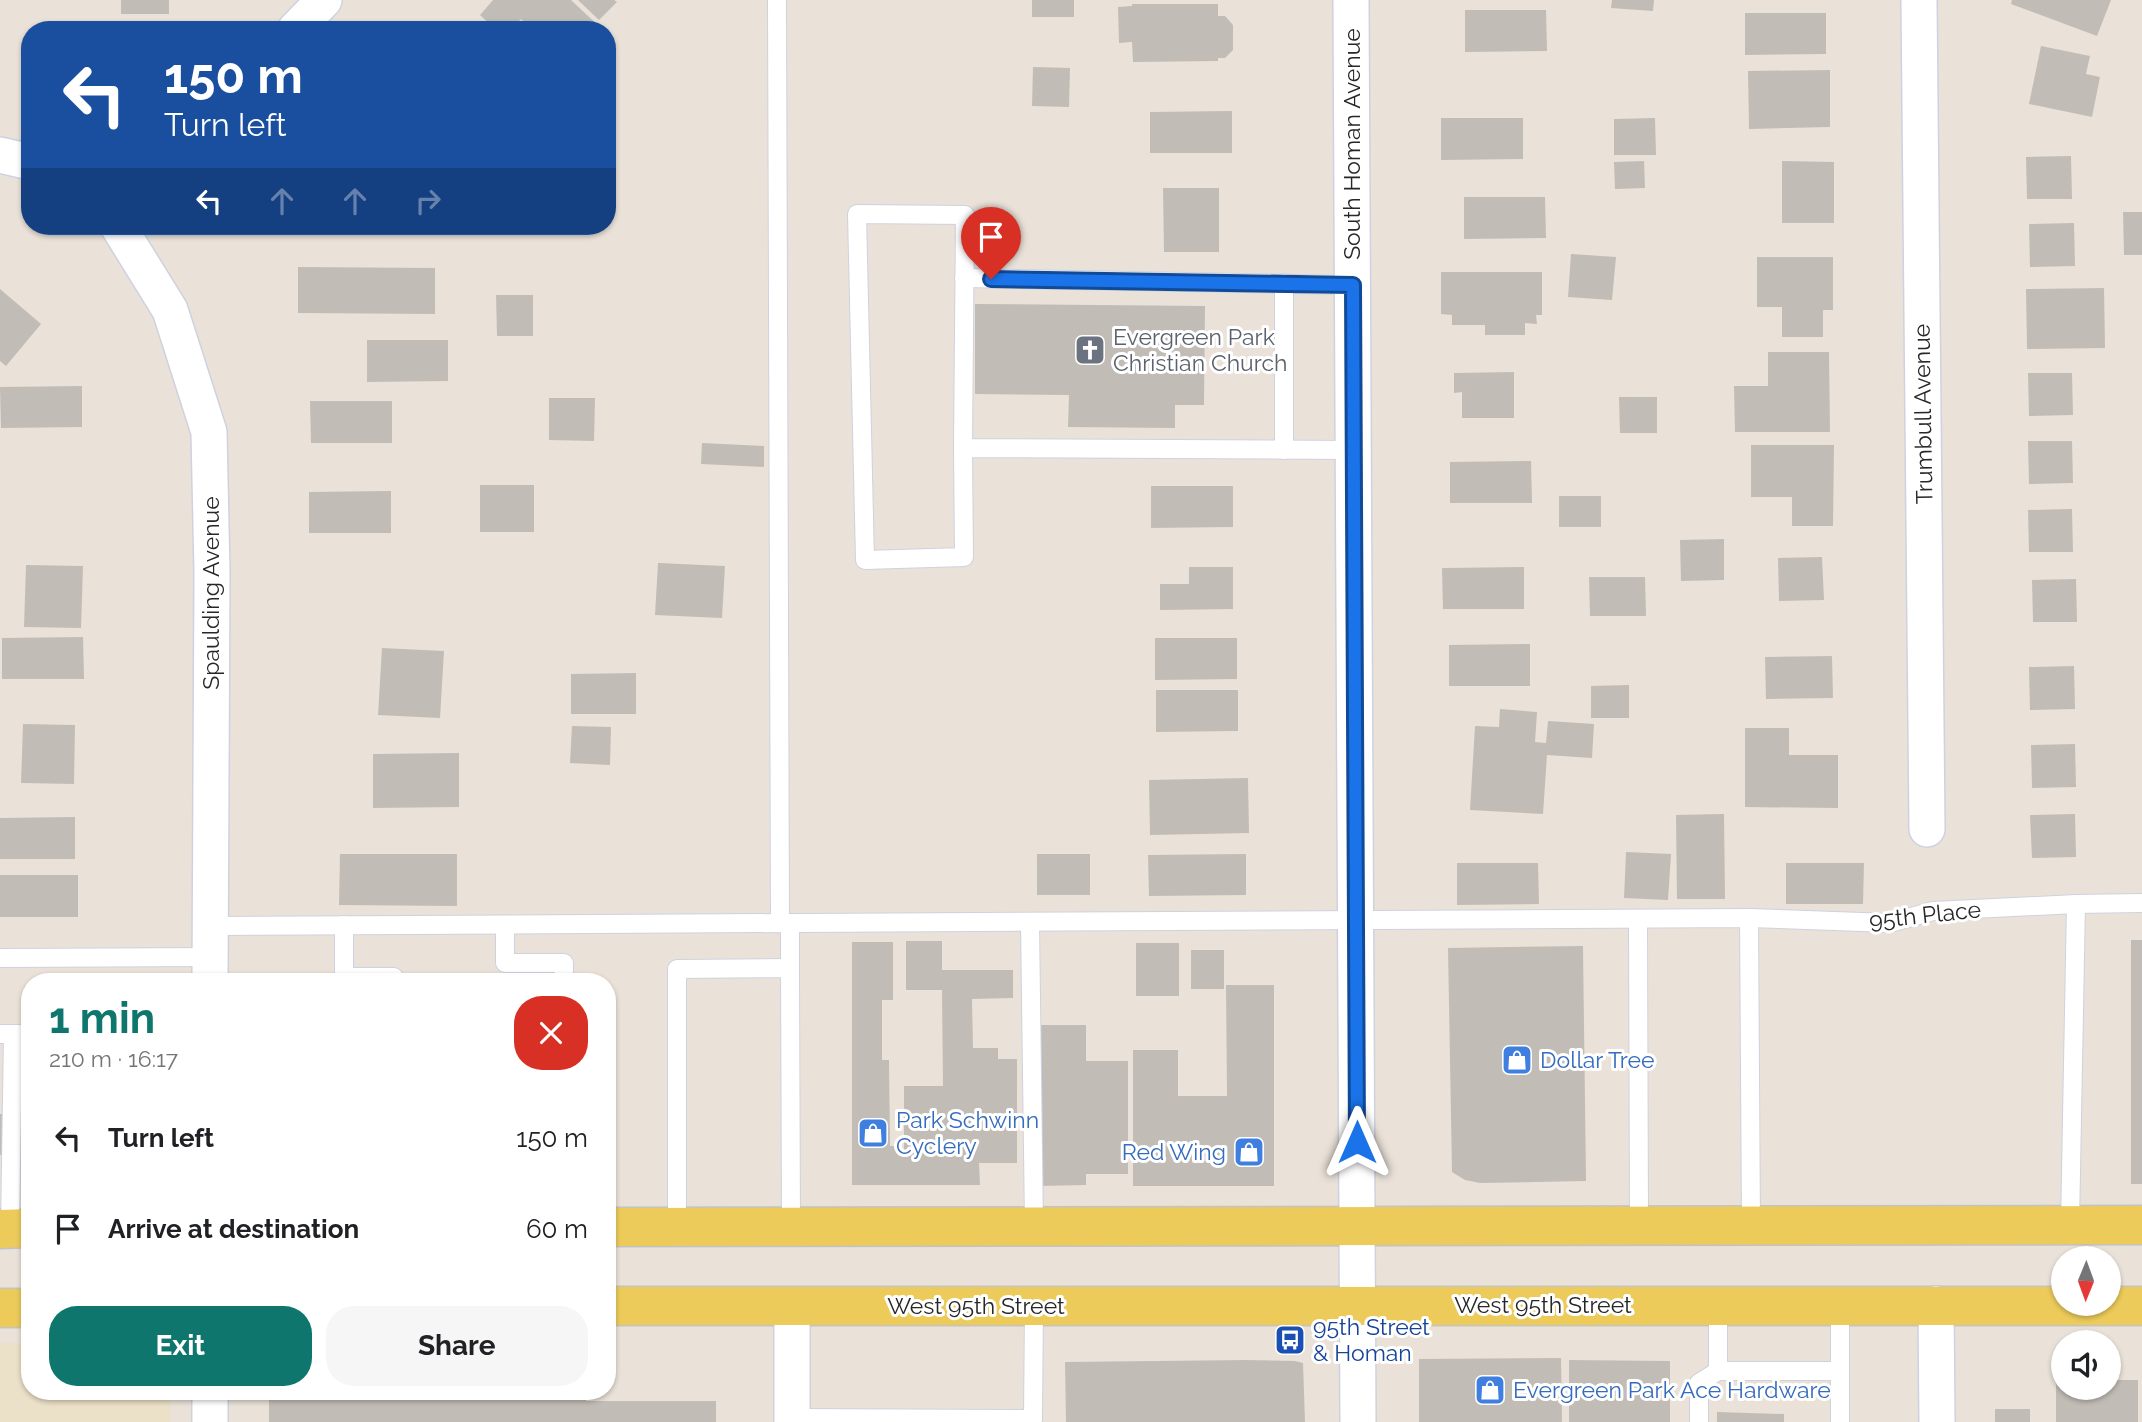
<!DOCTYPE html>
<html lang="en">
<head>
<meta charset="utf-8">
<style>
	body { margin:0; font-family:Raleway,sans-serif; background:#f6f6f6; color:#202124; height:100vh; display:flex; flex-direction:column; font-size:26px; white-space:nowrap }
	* { box-sizing:border-box; margin:0 }
	p { font-size:23px; color:#757577 }
	.icon { flex:none; width:38px; height:38px; fill:none; stroke:currentColor; stroke-width:2; stroke-linecap:round; stroke-linejoin:round }
	.map { position:relative; flex:1; overflow:hidden }
	.panel { position:absolute; left:21px; top:973px; width:595px; height:427px; display:flex; flex-direction:column; background:#fff; border-radius:28px; box-shadow:0 2px 5px #0004 }
	.panel>* { flex:none }
	.hud { position:absolute; left:21px; top:21px; width:595px; height:214px; border-radius:28px; box-shadow:0 2px 5px #0004; background:#1a4fa0; color:#fff; overflow:hidden }
	.needle { width:46px; rotate:181deg }
	.controls { position:absolute; left:2051px; top:1246px; display:grid; gap:14px }
	.controls a { display:grid; place-items:center; width:70px; height:70px; border-radius:50%; background:#fff; box-shadow:0 2px 5px #0004; font-size:35px }
	.pin { position:absolute; display:grid; place-items:center; width:60px; height:60px; color:#fff; margin:-72px -30px; border-radius:50% 50% 50% 0; rotate:-45deg; box-shadow:0 0 7px #0007 }
	.pin .icon { rotate:45deg }
	.me { position:absolute; width:77px; margin:-38px; rotate:0deg; stroke-linejoin:round; filter:drop-shadow(0 0 5px #0008) }
	.turn { display:flex; align-items:center; gap:24px; height:147px; padding:0 28px; font-size:32px }
	.turn .icon { width:91px; height:91px; stroke-width:2.5 }
	.turn b { display:block; font-size:49px; line-height:60px }
	.lanes { display:flex; align-items:center; height:66px; padding:0 28px; background:#0003; justify-content:center; gap:35px; direction:ltr }
	.lanes .off { opacity:.35 }
	.round { display:grid; place-items:center; flex:none; width:74px; height:74px; border-radius:28px; background:#f6f6f6 }
	.head { display:flex; align-items:center; justify-content:space-between; height:119px; padding:0 28px }
	h1 { font-size:42px; font-weight:700; line-height:52px; color:#0f766e }
	.cta { display:flex; gap:14px; margin-top:auto; padding:14px 28px }
	.cta a { flex:1; height:80px; border-radius:28px; background:#0f766e; color:#fff; font-size:28px; font-weight:700; line-height:80px; text-align:center }
	.cta a+a { background:#f6f6f6; color:#202124 }
	ul { padding:0; list-style:none }
	li { display:flex; align-items:center; gap:21px; height:91px; padding:0 28px }
	li div { flex:1 }
	li b { display:block; font-size:26px }
	li em { font-style:normal }
	.map>svg:first-child { display:block }
</style>
</head>
<body>
<div class="map">
<svg width="2142" height="1422" viewBox="0 0 2142 1422">
	<rect width="100%" height="100%" fill="#eae2d9"/>
	<!-- education -->
	<polygon fill="#ebe0c8" points="30,1343 30,1391 170,1391 171,1422 0,1422 0,1343"/>
	<!-- building -->
	<g fill="#c2bcb6">
		<rect x="121" y="0" width="48" height="14"/>
		<polygon points="493,0 571,0 603,30 533,30 521,19 511,30 496,30 480,15"/>
		<polygon points="578,0 614,0 617,2 599,20"/>
		<rect x="1032" y="0" width="42" height="17"/>
		<polygon points="1612,0 1654,0 1653,11 1611,8"/>
		<polygon points="2012,0 2111,0 2097,36 2011,4"/>
		<polygon points="1132,4 1218,4 1218,16 1225,16 1233,25 1233,50 1225,58 1218,58 1218,61 1133,62 1132,42 1119,43 1118,7 1132,6"/>
		<polygon points="1465,10 1546,10 1547,51 1465,52"/>
		<polygon points="1745,13 1826,13 1826,54 1745,55"/>
		<polygon points="2041,46 2090,56 2086,74 2100,77 2092,117 2029,104"/>
		<polygon points="1033,67 1070,68 1069,107 1032,106"/>
		<polygon points="1830,70 1830,127 1749,129 1748,71"/>
		<polygon points="1232,111 1232,153 1150,153 1150,112"/>
		<polygon points="1441,118 1523,118 1523,159 1441,160"/>
		<polygon points="1655,118 1656,155 1614,155 1614,119"/>
		<polygon points="2071,156 2072,199 2027,199 2026,157"/>
		<polygon points="1644,161 1645,188 1615,189 1614,162"/>
		<polygon points="1782,161 1834,162 1834,223 1782,223"/>
		<polygon points="1163,188 1219,188 1219,252 1164,252"/>
		<polygon points="1464,197 1545,197 1546,238 1464,239"/>
		<polygon points="2123,212 2142,212 2142,255 2124,255"/>
		<polygon points="2074,223 2075,266 2030,267 2029,224"/>
		<polygon points="1571,254 1616,257 1612,300 1568,297"/>
		<polygon points="1757,257 1833,257 1833,310 1823,310 1823,337 1782,337 1782,307 1757,307"/>
		<polygon points="298,267 435,268 435,314 298,313"/>
		<polygon points="1441,272 1542,272 1542,315 1536,315 1537,324 1525,323 1525,335 1485,335 1485,325 1452,325 1452,315 1441,314"/>
		<polygon points="2104,288 2105,348 2027,349 2026,289"/>
		<polygon points="0,289 41,324 6,366 0,361"/>
		<polygon points="496,295 533,295 533,336 497,336"/>
		<polygon points="975,304 1205,306 1204,405 1175,405 1175,428 1068,427 1069,395 975,394"/>
		<polygon points="367,340 448,340 448,381 367,382"/>
		<polygon points="1768,352 1829,352 1830,432 1735,432 1734,386 1768,386"/>
		<polygon points="1514,372 1514,418 1462,418 1462,392 1454,393 1454,373"/>
		<polygon points="2028,373 2072,373 2073,415 2029,416"/>
		<polygon points="82,386 82,427 1,428 0,387"/>
		<polygon points="1619,397 1657,397 1657,433 1620,433"/>
		<polygon points="549,398 595,398 594,441 549,440"/>
		<polygon points="310,401 392,401 392,443 311,443"/>
		<polygon points="2028,441 2072,441 2073,483 2029,484"/>
		<polygon points="702,443 764,446 764,467 701,464"/>
		<polygon points="1751,445 1834,445 1833,526 1792,526 1792,497 1751,497"/>
		<polygon points="1531,461 1532,503 1450,503 1450,462"/>
		<rect x="480" y="485" width="54" height="47"/>
		<polygon points="1151,486 1233,486 1233,527 1151,528"/>
		<polygon points="391,491 391,533 309,533 309,492"/>
		<rect x="1559" y="496" width="42" height="31"/>
		<polygon points="2072,509 2073,552 2029,552 2028,510"/>
		<polygon points="1724,539 1724,580 1681,581 1680,540"/>
		<polygon points="1822,557 1824,600 1779,601 1778,558"/>
		<polygon points="658,563 725,566 722,618 655,615"/>
		<polygon points="26,565 83,566 81,628 24,627"/>
		<polygon points="1189,567 1233,567 1233,609 1160,610 1160,584 1189,584"/>
		<polygon points="1524,567 1524,609 1443,609 1442,568"/>
		<polygon points="1589,577 1645,577 1646,616 1590,616"/>
		<polygon points="2076,579 2077,622 2033,622 2032,580"/>
		<polygon points="83,637 84,679 2,679 2,638"/>
		<polygon points="1155,638 1237,638 1237,679 1155,680"/>
		<polygon points="1530,644 1530,686 1449,686 1449,645"/>
		<polygon points="382,648 444,651 440,718 378,715"/>
		<polygon points="1832,656 1833,698 1766,699 1765,657"/>
		<polygon points="2074,666 2075,709 2030,710 2029,667"/>
		<polygon points="636,673 636,714 571,714 571,674"/>
		<polygon points="1629,685 1629,718 1591,718 1591,686"/>
		<polygon points="1156,690 1238,690 1238,731 1156,732"/>
		<polygon points="1500,709 1537,712 1535,742 1546,743 1548,721 1594,724 1592,758 1547,755 1543,814 1470,810 1475,726 1499,727"/>
		<polygon points="23,724 75,725 74,784 21,783"/>
		<polygon points="572,726 611,727 610,765 570,763"/>
		<polygon points="1745,728 1789,728 1789,755 1838,755 1838,808 1745,807"/>
		<polygon points="2075,744 2076,787 2032,788 2031,745"/>
		<polygon points="459,753 459,807 373,808 373,754"/>
		<polygon points="1248,778 1249,833 1150,835 1149,780"/>
		<polygon points="1724,814 1725,899 1677,899 1676,815"/>
		<polygon points="2075,814 2076,857 2032,858 2030,815"/>
		<polygon points="75,817 75,859 0,859 0,818"/>
		<polygon points="1626,852 1671,854 1668,900 1624,898"/>
		<polygon points="340,854 457,854 457,906 339,905"/>
		<rect x="1037" y="854" width="53" height="41"/>
		<polygon points="1246,854 1246,895 1149,896 1148,855"/>
		<polygon points="1457,863 1538,863 1539,904 1457,905"/>
		<polygon points="1786,863 1864,863 1863,904 1786,904"/>
		<rect x="0" y="875" width="78" height="42"/>
		<rect x="2131" y="940" width="11" height="244"/>
		<polygon points="906,941 942,941 942,970 1013,970 1013,998 972,999 973,1048 998,1048 998,1059 1017,1059 1017,1163 979,1163 980,1185 852,1185 852,942 893,942 893,1000 882,1000 882,1060 889,1060 890,1146 897,1146 897,1150 904,1151 904,1086 943,1086 942,990 906,990"/>
		<rect x="1136" y="943" width="43" height="53"/>
		<polygon points="1583,946 1586,1181 1480,1183 1465,1180 1452,1172 1448,948"/>
		<rect x="1191" y="950" width="33" height="39"/>
		<polygon points="1226,985 1274,985 1274,1186 1133,1186 1133,1050 1178,1050 1178,1096 1227,1096"/>
		<polygon points="1036,1025 1086,1025 1086,1061 1128,1061 1128,1174 1086,1174 1086,1185 1037,1186"/>
		<rect x="0" y="1114" width="30" height="41"/>
		<polygon points="1561,1358 1562,1422 1419,1422 1419,1359"/>
		<polygon points="1246,1360 1295,1361 1303,1363 1305,1422 1066,1422 1065,1362"/>
		<polygon points="1569,1360 1670,1361 1670,1422 1569,1422"/>
		<polygon points="2109,1369 2117,1369 2117,1380 2138,1380 2138,1422 2056,1422 2056,1380 2063,1380 2063,1388 2109,1388"/>
		<polygon points="269,1391 586,1391 586,1401 716,1401 716,1422 269,1422"/>
		<rect x="1995" y="1409" width="35" height="13"/>
		<polygon points="1717,1412 1784,1414 1784,1422 1717,1422"/>
	</g>
	<g fill="none" stroke-linecap="round" stroke-linejoin="round">
		<!-- service casing -->
		<g stroke="#ced2e0" stroke-width="20">
			<g id="service">
				<polyline points="777,0 780,923"/>
				<polyline points="964,278 1353,285"/>
				<polyline points="1284,283 1284,450"/>
				<polyline points="963,448 965,215 857,214 865,560 964,557 963,448 1353,450"/>
				<polyline points="1749,918 1751,1226"/>
				<polyline points="1638,919 1639,1226"/>
				<polyline points="1030,922 1034,1226"/>
				<polyline points="790,923 790,968"/>
				<polyline points="344,925 344,977 394,977 394,982"/>
				<polyline points="505,925 505,963 564,963 564,982"/>
				<polyline points="210,926 1749,918 1890,923 1933,911 2076,904 2142,903"/>
				<polyline points="0,958 210,957"/>
				<polyline points="0,1034 30,1034"/>
				<polyline points="2070,1225 2076,904"/>
				<polyline points="677,1226 677,969 790,968 791,1227"/>
				<polyline points="10,1229 13,1034"/>
				<polyline points="1718,1371 1840,1371"/>
				<polyline points="792,1418 1033,1419 1034,1306"/>
				<polyline points="1699,1422 1699,1383 1718,1371 1718,1305"/>
				<polyline points="1840,1422 1840,1305"/>
			</g>
		</g>
		<!-- minor casing -->
		<g stroke="#ced2e0" stroke-width="38">
			<g id="minor">
				<polyline points="1351,0 1358,1422"/>
				<polyline points="1919,0 1927,829"/>
				<polyline points="295,30 324,0"/>
				<polyline points="0,155 30,162"/>
				<polyline points="118,226 170,310 209,432 212,572 210,982"/>
				<polyline points="1936,1304 1937,1422"/>
				<polyline points="210,1391 210,1422"/>
				<polyline points="792,1422 792,1306"/>
			</g>
		</g>
		<!-- primary casing -->
		<g stroke="#c3c3c3" stroke-width="41">
			<g id="primary">
				<polyline points="607,1227 2142,1225"/>
				<polyline points="0,1229 30,1228"/>
				<polyline points="607,1306 2142,1306"/>
				<polyline points="0,1308 30,1308"/>
			</g>
		</g>
		<!-- service -->
		<use href="#service" stroke="#fff" stroke-width="18"/>
		<!-- minor -->
		<use href="#minor" stroke="#fff" stroke-width="35"/>
		<!-- primary -->
		<use href="#primary" stroke="#eccb5b" stroke-width="38"/>
	</g>
	<g fill="none" stroke-linecap="round" stroke-linejoin="round">
		<!-- route casing -->
		<g stroke="#114b97" stroke-width="18">
			<polyline id="route" points="991,279 1353,285 1357,1142"/>
		</g>
		<!-- route -->
		<use href="#route" stroke="#1a73e8" stroke-width="12"/>
	</g>
	<!-- icons -->
	<defs>
		<g id="church-square" transform="scale(1.575)"><rect x="-9" y="-9" width="18" height="18" rx="4" fill="#6b7280" stroke="#fff"/><path d="M-1.2-6h2.4v3.5h3.3v2.4h-3.3V6h-2.4V-.1h-3.3v-2.4h3.3Z" fill="#fff"/></g>
		<g id="shop-square" transform="scale(1.575)"><rect x="-9" y="-9" width="18" height="18" rx="4" fill="#3f7fe0" stroke="#fff"/><path d="M-5-2.5h2.3a2.7 3.5 0 0 1 5.4 0H5L5.5 6h-11ZM-1.5-2.5h3a1.5 2.3 0 0 0-3 0Z" fill="#fff"/></g>
		<g id="bus-square" transform="scale(1.575)"><rect x="-9" y="-9" width="18" height="18" rx="4" fill="#1a4fb4" stroke="#fff"/><path d="M-5-6H5V4H4V6H2V4H-2V6H-4V4H-5ZM-3.5-4V0h7V-4ZM-3.5 1.2v1.5H-2V1.2ZM2 1.2v1.5H3.5V1.2Z" fill="#fff"/></g>
	</defs>
	<g fill-rule="evenodd">
		<use href="#church-square" x="1090" y="350"/>
		<use href="#shop-square" x="1517" y="1060"/>
		<use href="#shop-square" x="873" y="1133"/>
		<use href="#shop-square" x="1249" y="1152"/>
		<use href="#bus-square" x="1290" y="1340"/>
		<use href="#shop-square" x="1490" y="1390"/>
	</g>
	<g text-anchor="middle" stroke-width="6" stroke-linejoin="round" paint-order="stroke">
		<!-- street labels -->
		<g font-size="23" fill="#272727" stroke="#fff">
			<text transform="translate(1352 144) rotate(-90)" y="8">South Homan Avenue</text>
			<text transform="translate(1923 414) rotate(-91)" y="8">Trumbull Avenue</text>
			<text transform="translate(211 593) rotate(-90)" y="8">Spaulding Avenue</text>
			<text transform="translate(1925 915) rotate(-6)" y="8">95th Place</text>
			<text x="1543" y="1313">West 95th Street</text>
			<text x="976" y="1314">West 95th Street</text>
		</g>
		<!-- worship labels -->
		<g font-size="23" fill="#5b616d" stroke="#fff" text-anchor="start">
			<text x="1113" y="345">Evergreen Park<tspan x="1113" dy="26">Christian Church</tspan></text>
		</g>
		<!-- shop labels -->
		<g font-size="23" fill="#366cbe" stroke="#fff" text-anchor="start">
			<text x="1540" y="1068">Dollar Tree</text>
			<text x="896" y="1128">Park Schwinn<tspan x="896" dy="26">Cyclery</tspan></text>
			<text x="1226" y="1160" text-anchor="end">Red Wing</text>
			<text x="1513" y="1398">Evergreen Park Ace Hardware</text>
		</g>
		<!-- transit labels -->
		<g font-size="23" fill="#164399" stroke="#fff" text-anchor="start">
			<text x="1313" y="1335">95th Street<tspan x="1313" dy="26">&amp; Homan</tspan></text>
		</g>
	</g>
</svg>
<div class="controls">
<a><svg class="needle" viewBox="-14 -14 28 28"><path d="M0-13l5 13h-10z" fill="#e53935"/><path d="M0 13l5-13h-10z" fill="#757577"/></svg></a>
<a><svg class="icon" aria-label="sound" viewBox="0 0 24 24"><path d="M4 9h4l5-4v14l-5-4H4zM17 9q2 3 0 6"/></svg></a>
</div>
<div class="pin" style="left:991px;top:279px;background:#d93025"><svg class="icon" aria-label="arrive" viewBox="0 0 24 24"><path d="M6 21V4h12l-3 4 3 4H6"/></svg></div>
<svg class="me" style="left:1357px;top:1142px" viewBox="-20 -20 40 40"><path d="M0-17L14 15 0 8-14 15z" fill="#1a73e8" stroke="#fff" stroke-width="4"/></svg>
<div class="hud">
<div class="turn"><svg class="icon" aria-label="left" viewBox="0 0 24 24"><path d="M17 20v-9H6M10 6l-5 5 5 5"/></svg><div><b>150 m</b>Turn left</div></div>
<div class="lanes"><svg class="icon" aria-label="left" viewBox="0 0 24 24"><path d="M17 20v-9H6M10 6l-5 5 5 5"/></svg><svg class="icon off" aria-label="ahead" viewBox="0 0 24 24"><path d="M12 20V5M6 11l6-6 6 6"/></svg><svg class="icon off" aria-label="ahead" viewBox="0 0 24 24"><path d="M12 20V5M6 11l6-6 6 6"/></svg><svg class="icon off" aria-label="right" viewBox="0 0 24 24"><path d="M7 20v-9h11M14 6l5 5-5 5"/></svg></div>
</div>
<section class="panel">
<div class="head"><div><h1>1 min</h1><p>210 m · 16:17</p></div><a class="round" style="background:#d93025;color:#fff"><svg class="icon" aria-label="close" viewBox="0 0 24 24"><path d="M6 6l12 12M18 6L6 18"/></svg></a></div>
<ul>
<li><svg class="icon" aria-label="left" viewBox="0 0 24 24"><path d="M17 20v-9H6M10 6l-5 5 5 5"/></svg><div><b>Turn left</b></div><em>150 m</em></li>
<li><svg class="icon" aria-label="arrive" viewBox="0 0 24 24"><path d="M6 21V4h12l-3 4 3 4H6"/></svg><div><b>Arrive at destination</b></div><em>60 m</em></li>
</ul>
<div class="cta"><a>Exit</a><a>Share</a></div>
</section>
</div>
</body>
</html>
